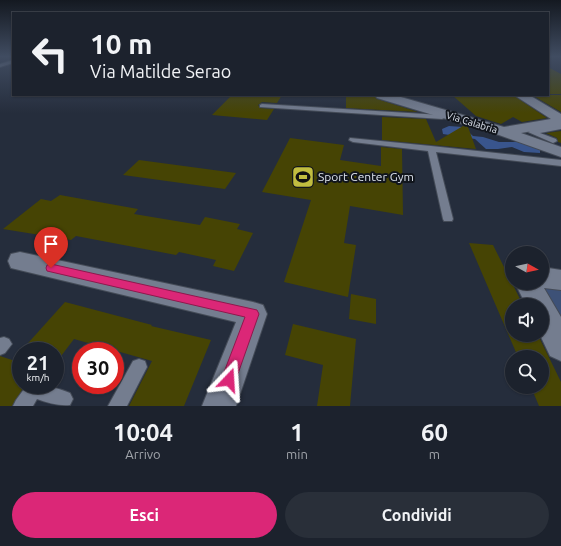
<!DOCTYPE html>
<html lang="it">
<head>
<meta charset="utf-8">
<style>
	body { margin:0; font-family:Ubuntu,sans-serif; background:#292f39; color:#f1f3f6; height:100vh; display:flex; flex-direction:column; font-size:15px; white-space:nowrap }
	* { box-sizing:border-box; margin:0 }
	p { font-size:13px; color:#a0a4aa }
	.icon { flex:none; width:22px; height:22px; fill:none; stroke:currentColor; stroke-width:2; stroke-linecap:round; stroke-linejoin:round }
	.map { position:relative; height:406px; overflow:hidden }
	.side { display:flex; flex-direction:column; background:#1c222d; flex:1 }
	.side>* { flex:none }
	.banner { position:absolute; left:12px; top:12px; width:537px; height:84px; border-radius:0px; box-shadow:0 1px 3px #0004,0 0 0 1px #3a3f49; background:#1c222d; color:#f1f3f6; overflow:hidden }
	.needle { width:26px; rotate:98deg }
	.controls { position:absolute; left:505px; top:246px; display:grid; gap:8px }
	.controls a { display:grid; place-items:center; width:44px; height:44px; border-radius:50%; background:#1c222d; box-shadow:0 1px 3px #0004,0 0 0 1px #3a3f49; font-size:20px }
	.speed { position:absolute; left:12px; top:342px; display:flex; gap:8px; font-size:20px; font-weight:700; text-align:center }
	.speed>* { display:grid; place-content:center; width:52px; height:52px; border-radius:50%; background:#1c222d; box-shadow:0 1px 3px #0004,0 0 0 1px #3a3f49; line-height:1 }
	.speed small { font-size:10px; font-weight:400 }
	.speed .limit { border:6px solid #d22; background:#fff; color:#111 }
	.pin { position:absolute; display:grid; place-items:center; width:34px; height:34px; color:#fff; margin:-41px -17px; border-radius:50% 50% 50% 0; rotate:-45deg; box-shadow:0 0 4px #0007 }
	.pin .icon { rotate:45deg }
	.me { position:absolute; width:44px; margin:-22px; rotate:20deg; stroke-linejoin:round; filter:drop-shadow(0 0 3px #0008) }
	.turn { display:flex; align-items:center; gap:14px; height:84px; padding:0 12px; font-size:18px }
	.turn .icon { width:52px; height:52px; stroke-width:2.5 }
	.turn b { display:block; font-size:28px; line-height:34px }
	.eta { display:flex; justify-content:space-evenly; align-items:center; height:68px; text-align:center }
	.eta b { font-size:24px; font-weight:600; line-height:28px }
	.cta { display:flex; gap:8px; margin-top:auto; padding:8px 12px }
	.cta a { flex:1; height:46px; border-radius:24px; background:#db2777; color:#fff; font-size:16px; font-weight:600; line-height:46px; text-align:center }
	.cta a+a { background:#292f39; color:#f1f3f6 }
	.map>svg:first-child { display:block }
</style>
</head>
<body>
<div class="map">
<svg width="561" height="406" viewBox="0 0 561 406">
	<rect width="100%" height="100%" fill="#252d3c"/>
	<!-- green -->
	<polygon fill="#3d5177" points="540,285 561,287 561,322"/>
	<!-- forest -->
	<polygon fill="#39558d" points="449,126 463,127 473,136 483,137 499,142 518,142 530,145 540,150 540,153 524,152 512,147 498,149 486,149 475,139 443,134 442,129"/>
	<!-- building -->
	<g fill="#464404">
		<polygon points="548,67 561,74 561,94 548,94"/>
		<polygon points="232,95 282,95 277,103 262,102 258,105 260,108 274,109 267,120 212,115"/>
		<polygon points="346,95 374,95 377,99 418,112 346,108"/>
		<polygon points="452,95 513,95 547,118 522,122 513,117 501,124 476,116"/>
		<polygon points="532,95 561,95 561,112"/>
		<polygon points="382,117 426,119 436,142 463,126 468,127 476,149 382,140"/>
		<polygon points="561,131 561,143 558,142 557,138 546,133"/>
		<polygon points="290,138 344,145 340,160 381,166 381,147 402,149 403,215 350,206 344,243 356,245 348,297 284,282 311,200 262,192"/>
		<polygon points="139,160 236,173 225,189 123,175"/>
		<polygon points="60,195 138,209 134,214 200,225 205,217 240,224 237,229 253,233 234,271 213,266 216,260 179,252 176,255 76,236 71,240 3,229 41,199 51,201"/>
		<polygon points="469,243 493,245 523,305 512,305 512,335 538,335 561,382 561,406 539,406 531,387 542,387 542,357 518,357"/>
		<polygon points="351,294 376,299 376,324 349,319"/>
		<polygon points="65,302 152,325 151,326 211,340 184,406 129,406 152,361 74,339 55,364 55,351 21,351"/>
		<polygon points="293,324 356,339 350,406 317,406 323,365 285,355"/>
		<polygon points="0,356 21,363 21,385 25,385 12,406 0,406"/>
	</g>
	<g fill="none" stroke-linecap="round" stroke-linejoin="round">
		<!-- service casing -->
		<g stroke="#444b57" stroke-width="2">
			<g id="service">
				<polygon points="13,60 13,63 0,67 0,64"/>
				<polygon points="262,104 441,115 449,112 452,114 442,119 260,107 260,105"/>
				<polygon points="561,125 561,129 540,133 556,139 557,141 553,143 528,132 532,130"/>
				<polygon points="350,138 431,146 561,160 561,166 436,152 453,219 452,221 444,221 443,219 428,151 353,142 349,140"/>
				<polygon points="4,337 9,339 12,344 5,353 0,355 0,338"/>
				<polygon points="139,359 145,361 147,367 127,406 108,406 133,361"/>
				<path d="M27 385C43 385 56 387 70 393L73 399 70 405C59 406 48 403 37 399L33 406H13L16 400Z"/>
			</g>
		</g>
		<!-- minor casing -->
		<g stroke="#444b57" stroke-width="2">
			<g id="minor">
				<polygon points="375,95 394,95 504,127 551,119 514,95 529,95 561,114 561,126 521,133 561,147 561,157 499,135 377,98"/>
				<polygon points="20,252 253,302 263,305 267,314 236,406 202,406 236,322 11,268 8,261 11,254"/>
				<polygon points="542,267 561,270 561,290 544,288 561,317 561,361 550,356 540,335 542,335 542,305 526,305 515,283 542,283"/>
			</g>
		</g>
		<!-- service -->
		<use href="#service" fill="#747d8f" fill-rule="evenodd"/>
		<!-- minor -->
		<use href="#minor" fill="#747d8f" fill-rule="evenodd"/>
	</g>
	<!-- sky -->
	<linearGradient id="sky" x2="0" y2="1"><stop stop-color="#141921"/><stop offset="0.5" stop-color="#404c61"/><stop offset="1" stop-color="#404c61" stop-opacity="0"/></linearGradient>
	<rect width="561" height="113" fill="url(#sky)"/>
	<!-- route -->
	<polygon fill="#db2777" stroke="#8e194d" points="51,264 257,310 259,314 234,385 229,387 223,385 221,380 245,317 47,271 46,268 47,265"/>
	<!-- icons -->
	<defs>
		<g id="stadium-square" transform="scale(1.15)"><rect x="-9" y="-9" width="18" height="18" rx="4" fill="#c1bd40" stroke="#11151c"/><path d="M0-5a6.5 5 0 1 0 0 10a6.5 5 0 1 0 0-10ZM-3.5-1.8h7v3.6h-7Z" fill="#111"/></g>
	</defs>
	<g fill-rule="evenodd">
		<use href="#stadium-square" x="303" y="177"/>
	</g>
	<g text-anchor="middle" stroke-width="4" stroke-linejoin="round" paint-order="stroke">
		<!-- far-street labels -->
		<g font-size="10" fill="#dee4ee" stroke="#11151c">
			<text transform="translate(472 122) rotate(17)" y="4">Via Calabria</text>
		</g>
		<!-- poi labels -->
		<g font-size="12" fill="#dee4ee" stroke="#11151c" text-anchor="start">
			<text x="318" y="181">Sport Center Gym</text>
		</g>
	</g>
</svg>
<div class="controls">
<a><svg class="needle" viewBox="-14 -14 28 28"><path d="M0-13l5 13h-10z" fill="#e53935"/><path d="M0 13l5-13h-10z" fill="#a0a4aa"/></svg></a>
<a><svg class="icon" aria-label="sound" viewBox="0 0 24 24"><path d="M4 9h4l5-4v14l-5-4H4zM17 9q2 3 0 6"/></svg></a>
<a><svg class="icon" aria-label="search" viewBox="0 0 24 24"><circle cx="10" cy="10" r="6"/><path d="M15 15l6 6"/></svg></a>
</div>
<div class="speed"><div>21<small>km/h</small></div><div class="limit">30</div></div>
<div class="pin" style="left:51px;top:268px;background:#d93025"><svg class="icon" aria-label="arrive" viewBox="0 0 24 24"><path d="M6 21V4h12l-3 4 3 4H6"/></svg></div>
<svg class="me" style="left:229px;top:380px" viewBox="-20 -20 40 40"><path d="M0-17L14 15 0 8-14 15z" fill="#db2777" stroke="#fff" stroke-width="4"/></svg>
<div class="banner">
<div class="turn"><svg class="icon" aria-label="left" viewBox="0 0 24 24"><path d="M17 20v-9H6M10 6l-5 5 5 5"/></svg><div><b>10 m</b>Via Matilde Serao</div></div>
</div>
</div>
<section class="side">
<div class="eta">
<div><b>10:04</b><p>Arrivo</p></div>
<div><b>1</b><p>min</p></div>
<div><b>60</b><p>m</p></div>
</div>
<div class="cta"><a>Esci</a><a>Condividi</a></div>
</section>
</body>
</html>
